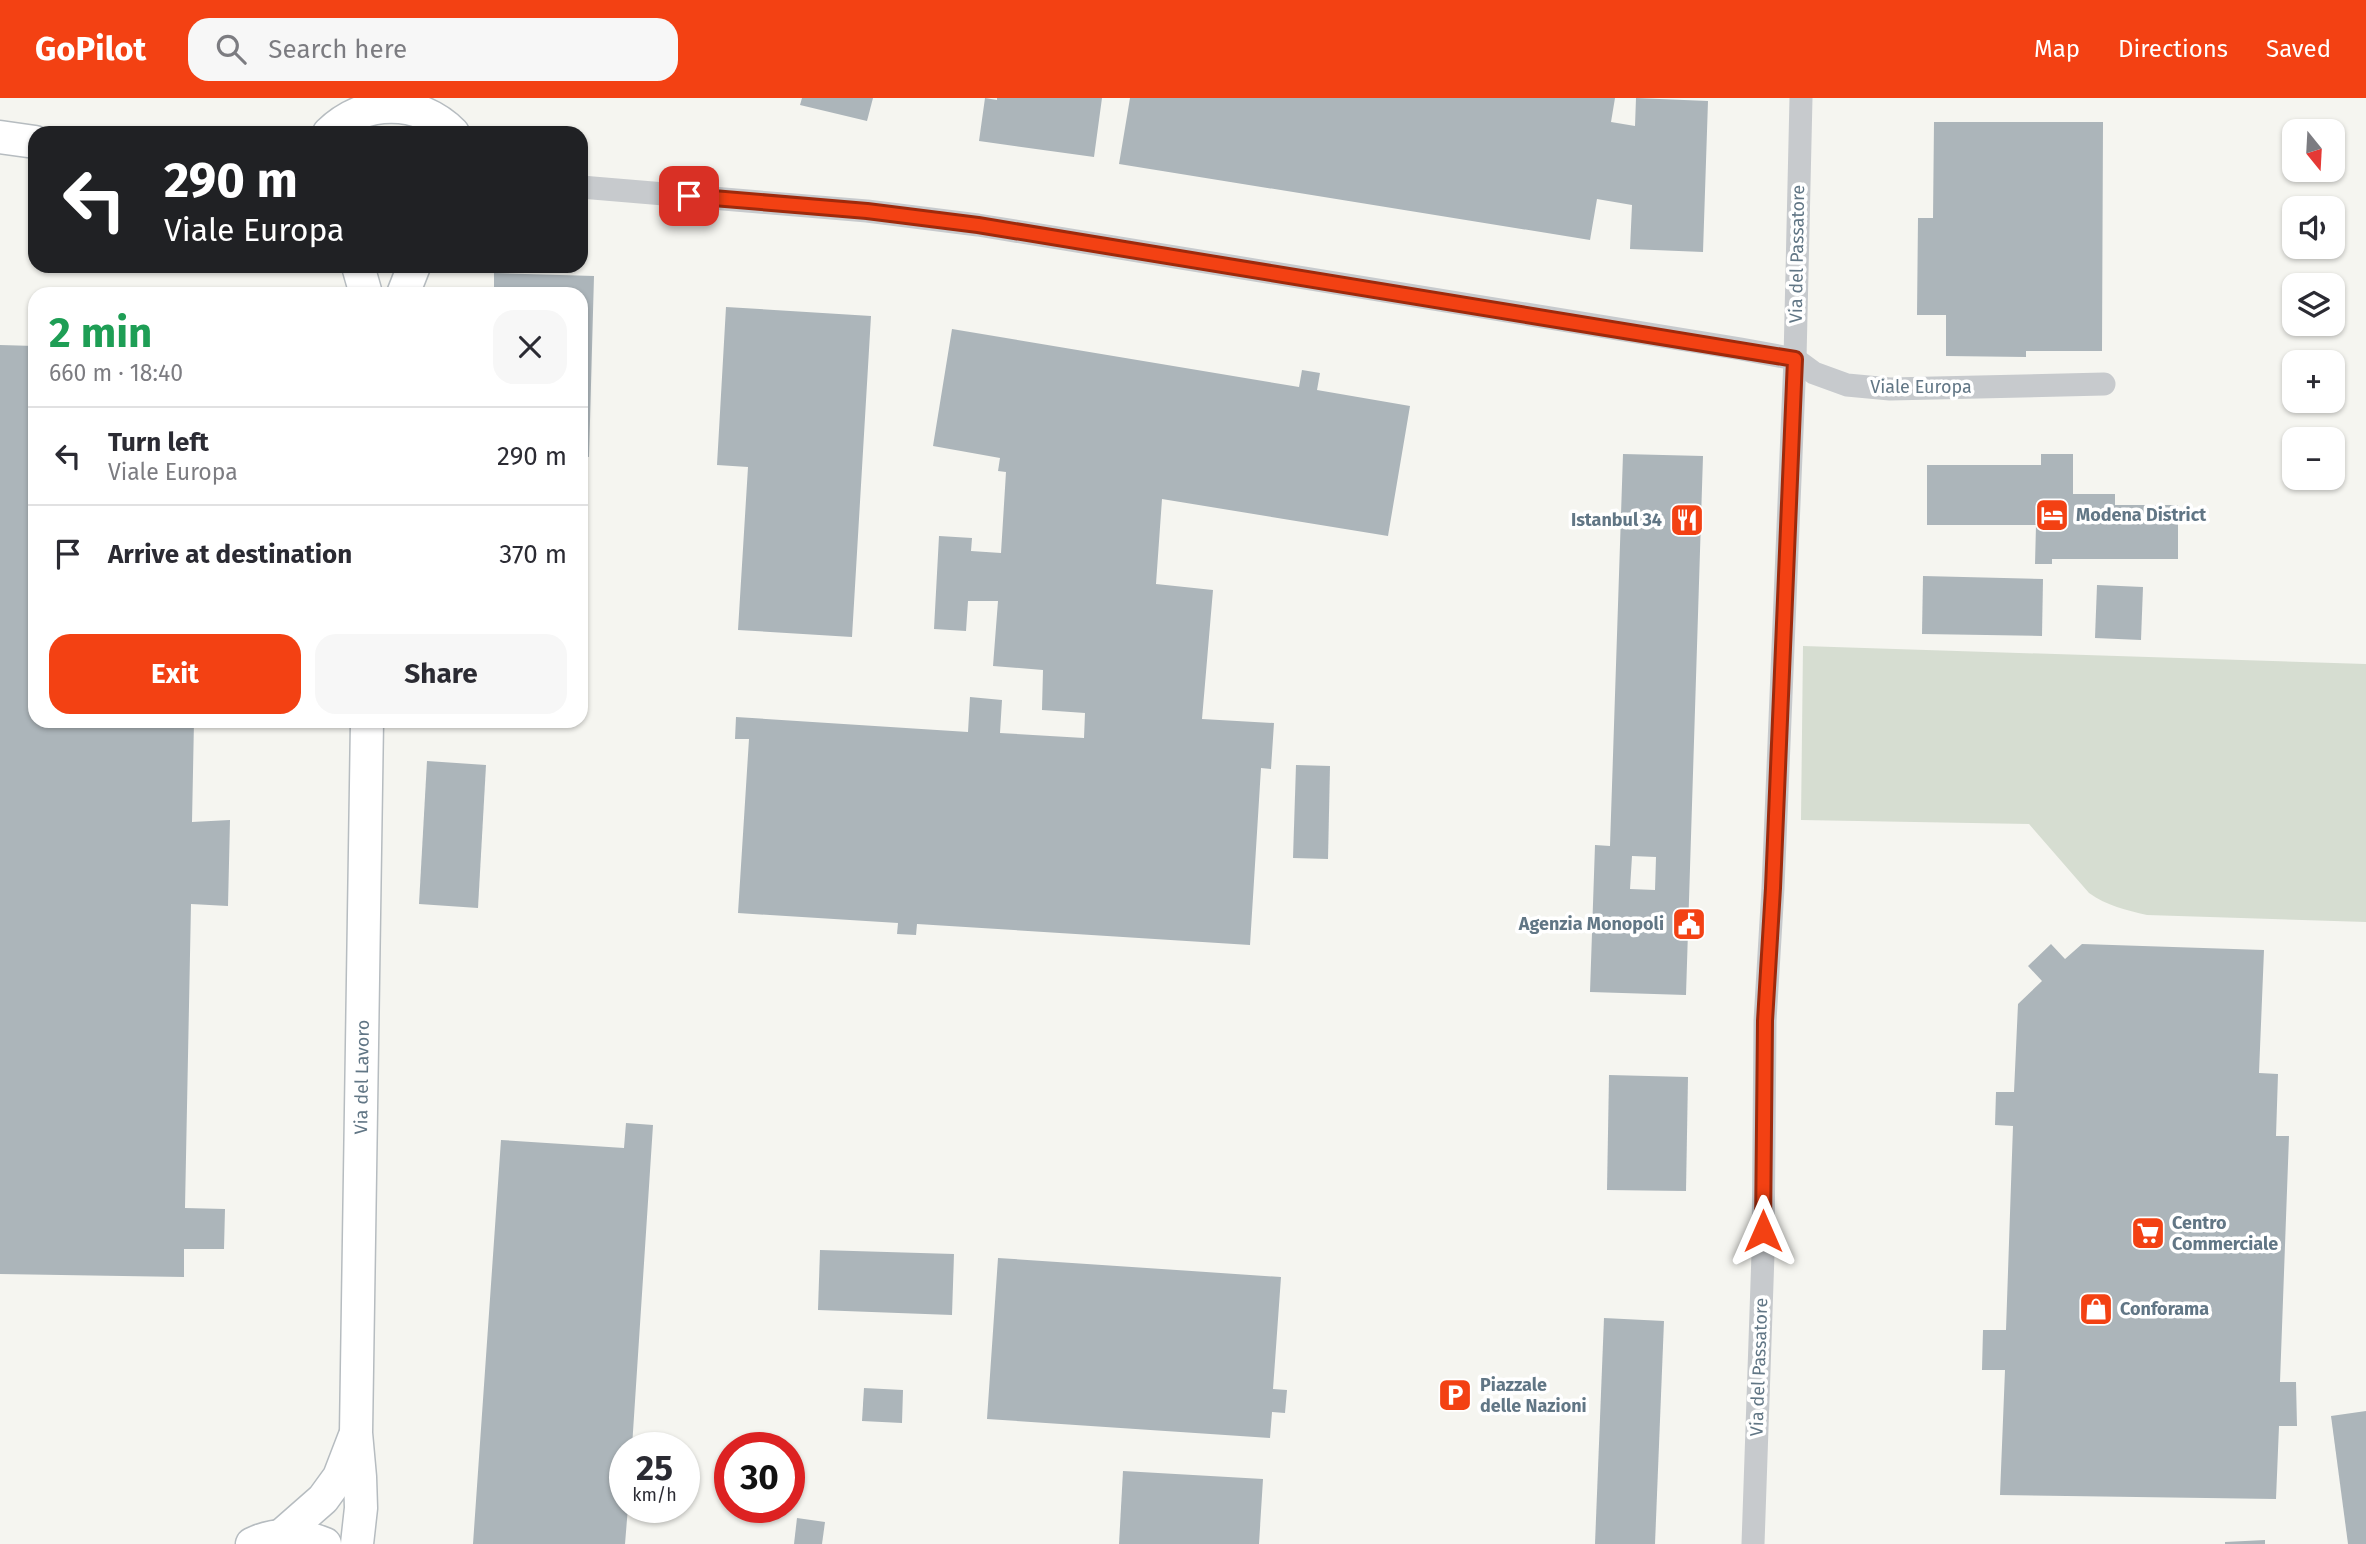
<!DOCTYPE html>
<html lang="en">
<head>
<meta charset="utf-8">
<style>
	body { margin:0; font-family:"Fira Sans",sans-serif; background:#f7f7f7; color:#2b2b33; height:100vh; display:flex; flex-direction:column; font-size:26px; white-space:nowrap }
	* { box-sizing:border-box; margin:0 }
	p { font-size:23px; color:#7c7c81 }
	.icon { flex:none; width:38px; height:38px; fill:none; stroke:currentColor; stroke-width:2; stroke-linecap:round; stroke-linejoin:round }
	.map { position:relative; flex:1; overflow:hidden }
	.side { position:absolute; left:28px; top:189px; width:560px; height:441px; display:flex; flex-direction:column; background:#fff; border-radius:21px; box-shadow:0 2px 5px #0004 }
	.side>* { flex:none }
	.banner { position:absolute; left:28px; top:28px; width:560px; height:147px; border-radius:21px; box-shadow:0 2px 5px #0004; background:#202124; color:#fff; overflow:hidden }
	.needle { width:46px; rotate:162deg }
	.controls { position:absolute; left:2282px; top:21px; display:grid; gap:14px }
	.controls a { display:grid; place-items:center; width:63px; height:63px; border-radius:14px; background:#fff; box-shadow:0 2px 5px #0004; font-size:35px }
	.speed { position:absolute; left:609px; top:1334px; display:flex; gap:14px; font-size:35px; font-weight:700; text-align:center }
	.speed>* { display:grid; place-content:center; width:91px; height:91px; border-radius:50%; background:#fff; box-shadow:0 2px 5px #0004; line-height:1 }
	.speed small { font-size:18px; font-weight:400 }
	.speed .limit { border:10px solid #d22; background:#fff; color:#111 }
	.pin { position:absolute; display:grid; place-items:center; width:60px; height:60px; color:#fff; margin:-30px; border-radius:14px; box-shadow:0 4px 10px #0006 }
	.me { position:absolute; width:77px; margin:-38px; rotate:0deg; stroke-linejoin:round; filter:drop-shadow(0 0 5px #0008) }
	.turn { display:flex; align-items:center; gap:24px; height:147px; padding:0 21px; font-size:32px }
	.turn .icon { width:91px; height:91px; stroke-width:2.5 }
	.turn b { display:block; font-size:49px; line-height:60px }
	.round { display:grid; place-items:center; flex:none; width:74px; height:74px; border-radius:21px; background:#f7f7f7 }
	.headline { display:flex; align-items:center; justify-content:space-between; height:119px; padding:0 21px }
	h1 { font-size:42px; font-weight:700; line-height:52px; color:#1e9e55 }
	.primary-button { display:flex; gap:14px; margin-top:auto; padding:14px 21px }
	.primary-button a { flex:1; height:80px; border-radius:21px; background:#f34113; color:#fff; font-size:28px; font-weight:700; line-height:80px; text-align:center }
	.primary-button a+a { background:#f7f7f7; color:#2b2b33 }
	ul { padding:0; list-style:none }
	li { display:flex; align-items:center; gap:21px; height:98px; padding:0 21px; border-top:2px solid #e1e1e2 }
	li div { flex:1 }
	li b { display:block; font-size:26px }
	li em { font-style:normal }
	header { display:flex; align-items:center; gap:42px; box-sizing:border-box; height:98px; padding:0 35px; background:#f34113; color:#fff }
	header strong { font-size:33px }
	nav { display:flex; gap:38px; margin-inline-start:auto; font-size:24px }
	.search { width:490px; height:63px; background:#f7f7f7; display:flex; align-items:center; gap:18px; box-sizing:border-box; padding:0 24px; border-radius:21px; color:#7c7c81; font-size:26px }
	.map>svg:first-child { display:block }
</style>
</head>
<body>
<header>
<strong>GoPilot</strong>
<div class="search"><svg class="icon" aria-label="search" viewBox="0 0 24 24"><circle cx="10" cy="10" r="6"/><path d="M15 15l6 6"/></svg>Search here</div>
<nav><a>Map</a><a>Directions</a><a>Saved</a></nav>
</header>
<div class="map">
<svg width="2366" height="1446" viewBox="0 0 2366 1446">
	<rect width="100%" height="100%" fill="#f5f5f0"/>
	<!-- green -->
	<path fill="#d6ddd1" d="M1803 548 2366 566V824L2147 817C2126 812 2107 808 2089 795L2029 726 1801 722Z"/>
	<!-- building -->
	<g fill="#acb5ba" fill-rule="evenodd">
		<polygon points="802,0 873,0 867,23 800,7"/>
		<polygon points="985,0 997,2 997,0 1102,0 1094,59 979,43"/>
		<polygon points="1130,0 1615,0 1611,24 1635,28 1636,0 1708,3 1703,154 1630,151 1632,107 1597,101 1590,142 1119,66"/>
		<polygon points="1934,24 2103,24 2102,253 2026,253 2026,259 1946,258 1946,217 1917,217 1918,120 1933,120"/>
		<polygon points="494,175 594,178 589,359 581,358 581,196 494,196"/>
		<polygon points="726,209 871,218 852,539 738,532 748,369 717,367"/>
		<polygon points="952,231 1299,289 1302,272 1320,275 1317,292 1410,308 1388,438 1162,401 1156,486 1213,492 1202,621 1274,625 1271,671 1261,670 1250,847 917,826 916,837 897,836 898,825 738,815 749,641 735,641 736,619 968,634 970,599 1002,602 1000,635 1084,640 1085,615 1042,612 1043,572 993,568 998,503 968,503 966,533 934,531 939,438 972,440 971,453 1001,455 1006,374 998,373 1000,360 933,348"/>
		<polygon points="0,247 35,248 35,623 194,623 192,724 230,722 228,808 191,806 185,1110 225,1111 224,1151 184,1151 184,1179 0,1176"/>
		<path d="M1623 356 1703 358 1686 897 1590 894 1595 747 1610 748ZM1632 758 1656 759 1655 792 1630 791Z"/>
		<polygon points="2041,356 2073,356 2073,396 2115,396 2115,407 2178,407 2178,461 2052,461 2052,466 2035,466 2036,427 1927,427 1927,367 2041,367"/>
		<polygon points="1923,478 2043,481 2042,538 1922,536"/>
		<polygon points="2097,487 2143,489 2141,542 2095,540"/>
		<polygon points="427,663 486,667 478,810 419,806"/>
		<polygon points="1296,667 1330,668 1328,761 1293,760"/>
		<polygon points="2051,846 2065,861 2082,846 2264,852 2259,975 2278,976 2276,1038 2289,1038 2280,1284 2296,1284 2297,1328 2279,1328 2276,1401 2000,1397 2005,1272 1982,1272 1983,1232 2006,1232 2013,1028 1995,1027 1996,994 2014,994 2018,906 2042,883 2028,868"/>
		<polygon points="1609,977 1688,979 1686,1093 1607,1092"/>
		<polygon points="626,1025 653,1027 632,1349 625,1349 625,1409 628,1409 625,1446 473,1446 501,1042 624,1050"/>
		<polygon points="820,1152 954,1156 952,1217 818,1212"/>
		<polygon points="998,1160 1281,1179 1273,1291 1287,1292 1285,1315 1272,1314 1270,1340 987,1321"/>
		<polygon points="1604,1220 1664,1223 1655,1446 1595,1446"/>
		<polygon points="864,1290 903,1292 902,1325 862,1323"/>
		<polygon points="2366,1313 2366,1446 2348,1446 2331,1318"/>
		<polygon points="1123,1373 1263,1381 1259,1446 1119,1446"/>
		<polygon points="797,1420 825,1424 822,1446 794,1446"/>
		<polygon points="2265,1442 2265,1446 2225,1446 2225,1444"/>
	</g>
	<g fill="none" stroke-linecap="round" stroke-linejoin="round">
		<!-- secondary casing -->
		<g stroke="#b6bcc0" stroke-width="35">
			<g id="secondary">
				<path d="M329 35C365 0 418 0 453 35"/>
				<polyline points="0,39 35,44"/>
				<polyline points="358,168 366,196"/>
				<polyline points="403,196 414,168"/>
				<polyline points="282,1437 323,1401 339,1379 354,1340"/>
				<path d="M252 1446C276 1434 301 1436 325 1446"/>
				<polyline points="357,1446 361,1410 360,1379 356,1335 367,623"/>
			</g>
		</g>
		<!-- minor -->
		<g stroke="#c7cacd" stroke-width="23">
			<polyline points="581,89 867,113 978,127 1741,251 1795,261 1814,275 1847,287 1890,291 2104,286"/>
			<polyline points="1753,1446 1763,1156 1765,923 1773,790 1795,261 1801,0"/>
		</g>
		<!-- secondary -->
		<use href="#secondary" stroke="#fff" stroke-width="32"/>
	</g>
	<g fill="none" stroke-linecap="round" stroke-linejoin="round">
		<!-- route casing -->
		<g stroke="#9e2a0c" stroke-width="18">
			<polyline id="route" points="689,98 867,113 978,127 1795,261 1773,790 1765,923 1763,1133"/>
		</g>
		<!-- route -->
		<use href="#route" stroke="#f34113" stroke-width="12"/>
	</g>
	<!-- icons -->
	<defs>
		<g id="hotel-square" transform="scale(1.75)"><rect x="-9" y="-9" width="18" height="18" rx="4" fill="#f34113" stroke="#fff"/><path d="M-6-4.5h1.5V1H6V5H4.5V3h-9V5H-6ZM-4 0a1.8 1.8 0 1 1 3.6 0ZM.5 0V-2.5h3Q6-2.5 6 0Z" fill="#fff"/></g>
		<g id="restaurant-square" transform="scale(1.75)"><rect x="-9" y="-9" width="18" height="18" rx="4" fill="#f34113" stroke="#fff"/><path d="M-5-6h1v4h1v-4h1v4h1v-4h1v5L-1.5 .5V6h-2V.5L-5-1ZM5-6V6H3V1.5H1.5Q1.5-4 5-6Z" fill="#fff"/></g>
		<g id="civic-square" transform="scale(1.75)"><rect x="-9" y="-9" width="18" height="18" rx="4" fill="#f34113" stroke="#fff"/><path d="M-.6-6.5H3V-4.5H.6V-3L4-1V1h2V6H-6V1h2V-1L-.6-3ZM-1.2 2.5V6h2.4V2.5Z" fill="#fff"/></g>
		<g id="supermarket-square" transform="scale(1.75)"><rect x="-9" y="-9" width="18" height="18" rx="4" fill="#f34113" stroke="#fff"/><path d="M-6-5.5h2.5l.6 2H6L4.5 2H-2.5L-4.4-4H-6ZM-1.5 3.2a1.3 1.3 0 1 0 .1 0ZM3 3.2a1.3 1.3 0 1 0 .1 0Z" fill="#fff"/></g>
		<g id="shop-square" transform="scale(1.75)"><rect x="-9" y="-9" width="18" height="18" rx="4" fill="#f34113" stroke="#fff"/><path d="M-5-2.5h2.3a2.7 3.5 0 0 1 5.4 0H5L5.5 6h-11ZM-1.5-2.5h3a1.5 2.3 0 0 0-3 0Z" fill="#fff"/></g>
		<g id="parking-square" transform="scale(1.75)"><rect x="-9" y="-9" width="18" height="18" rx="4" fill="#f34113" stroke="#fff"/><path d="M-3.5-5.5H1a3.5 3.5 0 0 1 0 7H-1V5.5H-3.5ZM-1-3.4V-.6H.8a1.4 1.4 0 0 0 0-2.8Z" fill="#fff"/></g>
	</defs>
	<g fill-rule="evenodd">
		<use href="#hotel-square" x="2052" y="417"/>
		<use href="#restaurant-square" x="1687" y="422"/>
		<use href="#civic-square" x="1689" y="826"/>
		<use href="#supermarket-square" x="2148" y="1135"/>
		<use href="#shop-square" x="2096" y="1211"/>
		<use href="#parking-square" x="1455" y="1297"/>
	</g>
	<g text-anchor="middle" stroke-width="7" stroke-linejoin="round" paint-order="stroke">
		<!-- street labels -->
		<g font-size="18" fill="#617685" stroke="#fff">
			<text transform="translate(1797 156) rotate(-89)" y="6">Via del Passatore</text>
			<text x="1921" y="295">Viale Europa</text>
			<text transform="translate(362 979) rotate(-89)" y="6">Via del Lavoro</text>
			<text transform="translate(1759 1269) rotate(-88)" y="6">Via del Passatore</text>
		</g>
		<!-- poi labels -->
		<g font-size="18" font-weight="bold" fill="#617685" stroke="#fff" text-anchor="start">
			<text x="2076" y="423">Modena District</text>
			<text x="1662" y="428" text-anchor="end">Istanbul 34</text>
			<text x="1664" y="832" text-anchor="end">Agenzia Monopoli</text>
			<text x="2172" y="1131">Centro<tspan x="2172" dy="21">Commerciale</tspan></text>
			<text x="2120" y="1217">Conforama</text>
			<text x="1480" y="1293">Piazzale<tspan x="1480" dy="21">delle Nazioni</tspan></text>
		</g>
	</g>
</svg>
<div class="controls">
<a><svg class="needle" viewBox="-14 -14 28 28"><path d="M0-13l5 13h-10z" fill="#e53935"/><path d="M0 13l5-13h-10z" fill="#7c7c81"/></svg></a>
<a><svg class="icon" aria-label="sound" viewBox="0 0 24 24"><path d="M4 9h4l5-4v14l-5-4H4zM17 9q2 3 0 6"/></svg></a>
<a><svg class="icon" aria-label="layers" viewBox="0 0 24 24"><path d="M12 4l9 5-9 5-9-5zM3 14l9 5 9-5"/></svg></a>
<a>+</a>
<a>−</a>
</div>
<div class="speed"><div>25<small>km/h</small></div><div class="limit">30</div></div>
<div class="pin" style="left:689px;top:98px;background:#d93025"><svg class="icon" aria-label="arrive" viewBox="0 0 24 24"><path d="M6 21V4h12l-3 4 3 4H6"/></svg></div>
<svg class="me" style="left:1763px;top:1133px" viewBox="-20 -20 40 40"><path d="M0-17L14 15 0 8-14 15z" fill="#f34113" stroke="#fff" stroke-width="4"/></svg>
<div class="banner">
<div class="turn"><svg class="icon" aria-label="left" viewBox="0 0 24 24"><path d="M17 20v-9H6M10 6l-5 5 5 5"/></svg><div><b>290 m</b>Viale Europa</div></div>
</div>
<section class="side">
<div class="headline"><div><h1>2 min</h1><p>660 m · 18:40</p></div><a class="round"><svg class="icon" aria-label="close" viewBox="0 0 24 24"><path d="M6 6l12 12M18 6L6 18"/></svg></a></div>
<ul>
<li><svg class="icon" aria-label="left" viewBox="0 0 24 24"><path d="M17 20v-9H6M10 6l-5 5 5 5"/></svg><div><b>Turn left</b><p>Viale Europa</p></div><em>290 m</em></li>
<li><svg class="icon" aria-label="arrive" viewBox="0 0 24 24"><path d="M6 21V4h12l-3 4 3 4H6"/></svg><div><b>Arrive at destination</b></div><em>370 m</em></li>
</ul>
<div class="primary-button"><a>Exit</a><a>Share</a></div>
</section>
</div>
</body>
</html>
